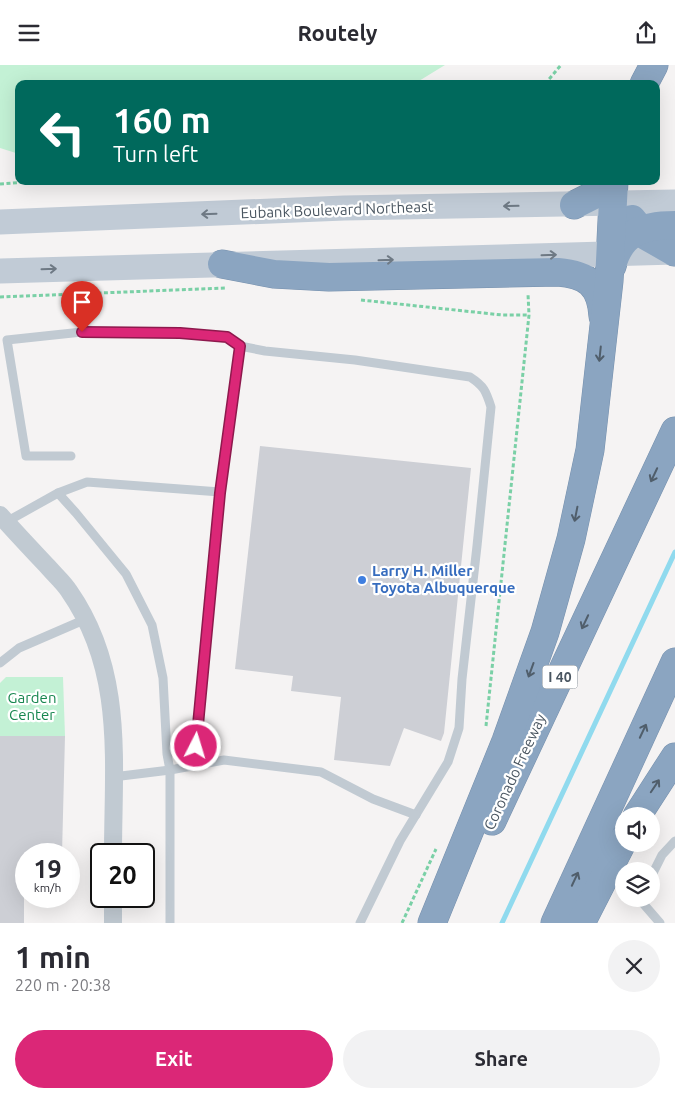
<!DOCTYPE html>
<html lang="en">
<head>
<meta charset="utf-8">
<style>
	body { margin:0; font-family:Ubuntu,sans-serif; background:#f2f2f3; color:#2b2b33; height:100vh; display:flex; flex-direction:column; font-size:19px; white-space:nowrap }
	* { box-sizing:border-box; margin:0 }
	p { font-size:16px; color:#7c7c81 }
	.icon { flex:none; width:28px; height:28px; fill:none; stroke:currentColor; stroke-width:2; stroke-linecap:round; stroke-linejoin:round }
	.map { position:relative; height:858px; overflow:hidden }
	.drawer { display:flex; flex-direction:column; background:#fff; flex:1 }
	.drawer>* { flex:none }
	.top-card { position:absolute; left:15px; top:15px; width:645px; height:105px; border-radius:10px; box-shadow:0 5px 20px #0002; background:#00695c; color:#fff; overflow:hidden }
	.controls { position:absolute; left:615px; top:742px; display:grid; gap:10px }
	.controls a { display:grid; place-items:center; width:45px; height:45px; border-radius:50%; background:#fff; box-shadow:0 5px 20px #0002; font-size:25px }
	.speed { position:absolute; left:15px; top:778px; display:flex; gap:10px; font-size:25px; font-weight:700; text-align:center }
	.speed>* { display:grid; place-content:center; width:65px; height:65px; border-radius:50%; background:#fff; box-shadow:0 5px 20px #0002; line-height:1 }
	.speed small { font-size:12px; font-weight:400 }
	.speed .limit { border:2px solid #111; border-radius:8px; background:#fff; color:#111 }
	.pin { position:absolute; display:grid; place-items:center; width:42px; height:42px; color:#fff; margin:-51px -21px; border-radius:50% 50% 50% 0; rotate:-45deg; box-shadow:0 0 5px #0007 }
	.pin .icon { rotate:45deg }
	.me { position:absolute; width:55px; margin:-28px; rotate:5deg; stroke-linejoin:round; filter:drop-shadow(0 0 4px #0008) }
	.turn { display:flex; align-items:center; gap:18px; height:105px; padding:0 15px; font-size:22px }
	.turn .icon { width:65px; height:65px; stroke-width:2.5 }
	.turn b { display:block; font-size:35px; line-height:42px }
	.round { display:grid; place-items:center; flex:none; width:52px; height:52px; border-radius:26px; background:#f2f2f3 }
	.overview { display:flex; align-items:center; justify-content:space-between; height:85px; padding:0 15px }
	h1 { font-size:30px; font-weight:700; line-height:38px }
	.button { display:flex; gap:10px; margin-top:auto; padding:10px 15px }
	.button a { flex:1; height:58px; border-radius:30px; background:#db2777; color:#fff; font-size:20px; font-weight:700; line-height:58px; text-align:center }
	.button a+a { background:#f2f2f3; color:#2b2b33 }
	header { display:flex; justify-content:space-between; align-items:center; height:65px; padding:0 15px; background:#fff; font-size:22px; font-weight:700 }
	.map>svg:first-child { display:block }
</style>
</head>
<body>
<header><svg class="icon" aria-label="menu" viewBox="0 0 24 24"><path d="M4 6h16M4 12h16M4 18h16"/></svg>Routely<svg class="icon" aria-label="share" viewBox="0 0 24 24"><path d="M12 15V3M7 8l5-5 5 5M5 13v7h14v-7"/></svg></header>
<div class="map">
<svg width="675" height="858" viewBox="0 0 675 858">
	<rect width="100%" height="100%" fill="#f5f3f3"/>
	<!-- green -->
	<g fill="#c3f1d5">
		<polygon points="0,0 445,0 414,19 19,19 19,89 0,83"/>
		<polygon points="6,612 63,612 65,671 0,671 0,618"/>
	</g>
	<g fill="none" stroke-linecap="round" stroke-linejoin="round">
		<!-- stream -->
		<polyline stroke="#90daee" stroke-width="5" points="502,858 675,487"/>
	</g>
	<!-- building -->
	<g fill="#cdcfd5">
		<polygon points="260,381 471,403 444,668 441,676 404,663 390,701 334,695 341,632 291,626 293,611 235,604"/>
		<polygon points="0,671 65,671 62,789 26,789 26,815 24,816 24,858 0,858"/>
	</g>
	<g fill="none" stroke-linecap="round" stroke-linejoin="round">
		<!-- highway casing -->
		<g stroke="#7690ad" stroke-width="29">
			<g id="highway">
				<polyline points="644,19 654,0"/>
				<polyline points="574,140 594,130 602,116"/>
				<polyline points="632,154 646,171 674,187"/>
				<path d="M222 199 274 209 329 212 558 207C587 209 601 220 603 251"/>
				<path d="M612 201C621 167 643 160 675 160"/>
				<polyline points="637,751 675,692"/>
				<polyline points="492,756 675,366"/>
				<polyline points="432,858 506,676 545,567 571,474 590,385 609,216 614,116"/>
				<polyline points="555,858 675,597"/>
				<polyline points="581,858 624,774"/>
			</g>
		</g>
		<!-- path -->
		<g stroke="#7ad0a6" stroke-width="3" stroke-dasharray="4 2.5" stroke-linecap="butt">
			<polyline points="545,19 561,0"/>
			<polyline points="0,119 39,116"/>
			<polyline points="0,232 225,223"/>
			<polyline points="361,235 502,250 529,250"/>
			<polyline points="486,661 529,250 528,229"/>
			<polyline points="402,858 436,784"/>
		</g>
		<!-- lane -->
		<g stroke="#c1cad2" stroke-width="9">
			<path d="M71 391H26L7 275 82 267 180 268 227 272 240 281 265 286 355 295 470 312C484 321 486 326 491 342L477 481 462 614 459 663 448 697 400 776 360 858"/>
			<polyline points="58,428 76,448 126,509 152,560 163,613 167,689 170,705 170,858"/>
			<polyline points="6,457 58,428 87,417 220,427"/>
			<polyline points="0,598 19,583 86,554"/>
			<polyline points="194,701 220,427 240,281"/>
			<polyline points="113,712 170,705 224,695 321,707 373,734 416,750"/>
			<polyline points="651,812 662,790 675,776"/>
			<polyline points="641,834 641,836 660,858"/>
		</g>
		<!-- street -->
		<g stroke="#c1cad2" stroke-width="18">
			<path d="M0 450C16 468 33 486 49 503 56 511 64 518 69 526 125 606 113 697 113 789"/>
			<polyline points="113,858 113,831"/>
		</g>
		<!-- secondary -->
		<g stroke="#c1cbd6" stroke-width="25">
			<polyline points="0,157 344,143 675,137"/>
			<polyline points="0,206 675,187"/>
		</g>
		<!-- highway -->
		<use href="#highway" stroke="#8ba5c1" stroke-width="28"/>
	</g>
	<!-- one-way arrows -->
	<defs><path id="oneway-shaft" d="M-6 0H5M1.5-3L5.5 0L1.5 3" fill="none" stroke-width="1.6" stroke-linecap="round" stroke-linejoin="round" transform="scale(1.25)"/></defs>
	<g stroke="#6e7984">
		<use href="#oneway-shaft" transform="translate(511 141) rotate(179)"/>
		<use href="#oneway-shaft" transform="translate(209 149) rotate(178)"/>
		<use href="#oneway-shaft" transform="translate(549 190) rotate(-2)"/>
		<use href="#oneway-shaft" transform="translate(386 195) rotate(-2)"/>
		<use href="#oneway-shaft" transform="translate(49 204) rotate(-2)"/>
	</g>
	<g stroke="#505e6b">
		<use href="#oneway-shaft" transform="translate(600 289) rotate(96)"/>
		<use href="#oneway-shaft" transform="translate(654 410) rotate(115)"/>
		<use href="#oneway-shaft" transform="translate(576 449) rotate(101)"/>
		<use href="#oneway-shaft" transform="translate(585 557) rotate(115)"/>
		<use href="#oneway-shaft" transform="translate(531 605) rotate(110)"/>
		<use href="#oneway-shaft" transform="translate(643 666) rotate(-65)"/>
		<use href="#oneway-shaft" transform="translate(655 721) rotate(-56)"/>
		<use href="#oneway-shaft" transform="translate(575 814) rotate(-65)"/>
	</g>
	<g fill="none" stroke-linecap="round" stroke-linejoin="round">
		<!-- route casing -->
		<g stroke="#8e194d" stroke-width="12">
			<polyline id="route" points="82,267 180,268 227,272 240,281 220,428 196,681"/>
		</g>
		<!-- route -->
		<use href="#route" stroke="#db2777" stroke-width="9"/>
	</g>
	<!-- markers -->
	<circle fill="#3f7fe0" stroke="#fff" stroke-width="2" cx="362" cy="515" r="5"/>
	<g text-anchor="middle" stroke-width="4.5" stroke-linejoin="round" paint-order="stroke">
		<!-- shield labels -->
		<rect fill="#fff" stroke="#808990" stroke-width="1" x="542.5" y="600.5" width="35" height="23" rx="4"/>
		<g font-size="14" font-weight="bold" fill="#4a5661">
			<text x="560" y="617">I 40</text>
		</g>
		<!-- street labels -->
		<g font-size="15" fill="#4a5661" stroke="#fff">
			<text transform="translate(337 145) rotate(-2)" y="5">Eubank Boulevard Northeast</text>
			<text transform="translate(515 707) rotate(-65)" y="5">Coronado Freeway</text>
		</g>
		<!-- shop labels -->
		<g font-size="15" font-weight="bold" fill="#366cbe" stroke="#fff" text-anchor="start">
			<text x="372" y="511">Larry H. Miller<tspan x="372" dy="17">Toyota Albuquerque</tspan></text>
		</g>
		<!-- park labels -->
		<g font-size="15" fill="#17864f" stroke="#fff">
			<text x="32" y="638">Garden<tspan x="32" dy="17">Center</tspan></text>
		</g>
	</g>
</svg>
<div class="controls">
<a><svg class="icon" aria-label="sound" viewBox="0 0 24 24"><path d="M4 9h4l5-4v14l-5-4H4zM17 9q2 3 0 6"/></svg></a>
<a><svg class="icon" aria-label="layers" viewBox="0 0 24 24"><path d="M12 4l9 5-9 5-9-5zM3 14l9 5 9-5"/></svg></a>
</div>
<div class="speed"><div>19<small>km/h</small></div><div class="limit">20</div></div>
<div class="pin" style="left:82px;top:267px;background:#d93025"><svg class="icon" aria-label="arrive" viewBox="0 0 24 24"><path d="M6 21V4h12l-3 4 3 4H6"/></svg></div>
<svg class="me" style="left:196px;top:681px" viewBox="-20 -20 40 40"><circle r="17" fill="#db2777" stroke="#fff" stroke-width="3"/><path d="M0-11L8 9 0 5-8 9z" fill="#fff"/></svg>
<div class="top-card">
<div class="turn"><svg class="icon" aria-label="left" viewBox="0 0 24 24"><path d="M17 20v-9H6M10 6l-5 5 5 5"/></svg><div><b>160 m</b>Turn left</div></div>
</div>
</div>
<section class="drawer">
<div class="overview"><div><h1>1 min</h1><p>220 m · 20:38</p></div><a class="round"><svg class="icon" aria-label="close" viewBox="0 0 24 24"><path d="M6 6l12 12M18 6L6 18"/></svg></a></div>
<div class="button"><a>Exit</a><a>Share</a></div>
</section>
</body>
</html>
